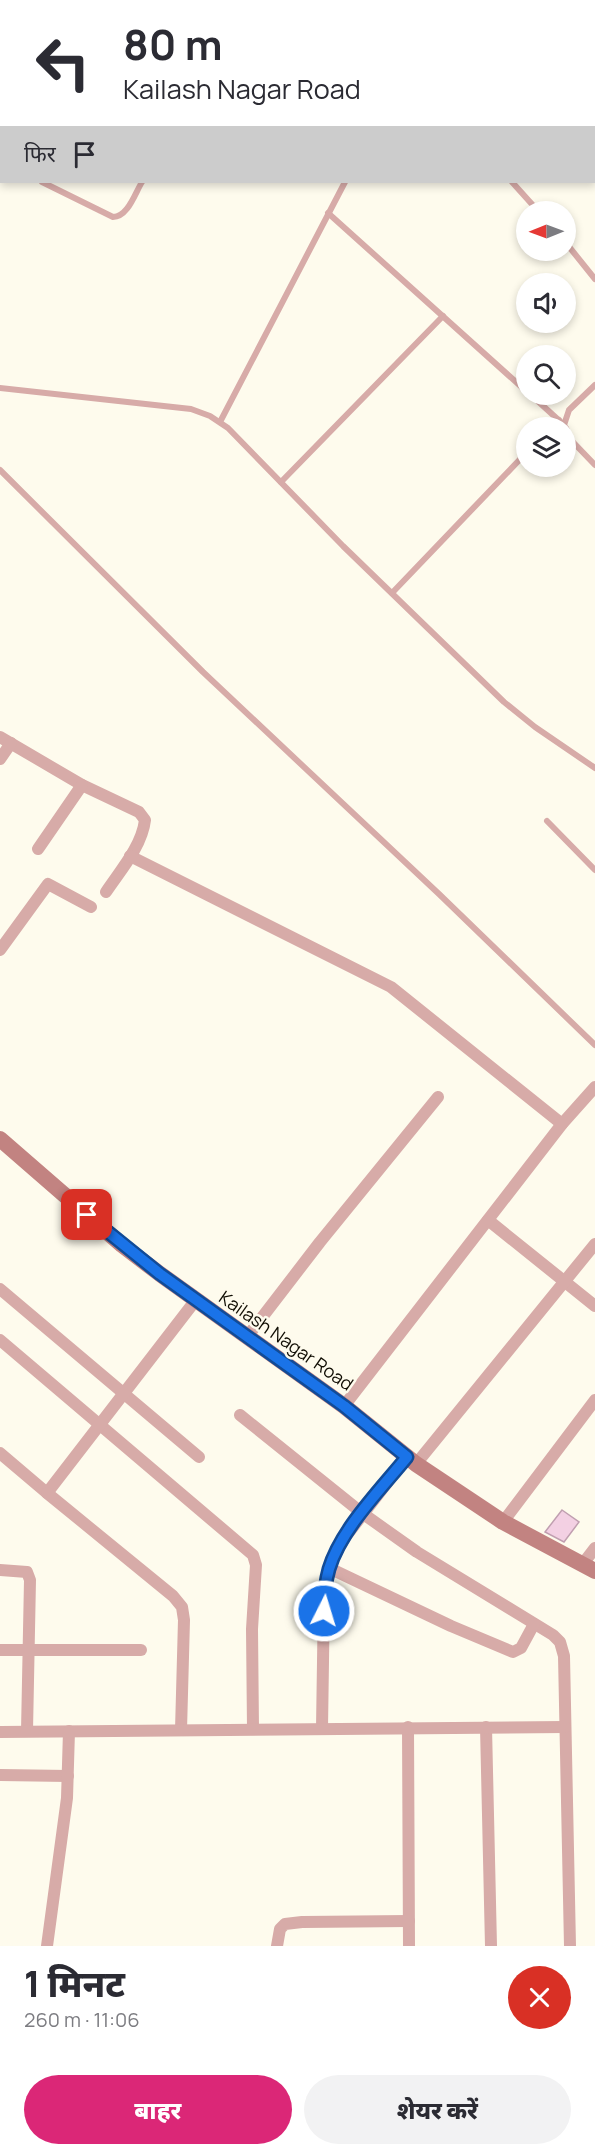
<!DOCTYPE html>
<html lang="hi">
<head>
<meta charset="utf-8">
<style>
	body { margin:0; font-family:Manrope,"Noto Sans Devanagari",sans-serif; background:#f2f2f3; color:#2b2b33; height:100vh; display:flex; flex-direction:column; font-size:22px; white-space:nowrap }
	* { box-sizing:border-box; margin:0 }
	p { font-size:20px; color:#7c7c81 }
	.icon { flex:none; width:33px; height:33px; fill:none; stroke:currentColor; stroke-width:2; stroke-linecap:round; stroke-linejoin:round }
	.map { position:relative; height:1946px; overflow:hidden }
	.panel { display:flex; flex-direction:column; background:#fff; flex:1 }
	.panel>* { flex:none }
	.banner { position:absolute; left:0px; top:0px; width:596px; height:183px; box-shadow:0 3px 9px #0003; background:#fff; color:#2b2b33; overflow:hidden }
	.needle { width:39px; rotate:269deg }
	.fabs { position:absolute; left:516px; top:201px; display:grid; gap:12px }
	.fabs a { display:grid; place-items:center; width:60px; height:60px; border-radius:50%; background:#fff; box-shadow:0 3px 9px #0003; font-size:30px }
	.pin { position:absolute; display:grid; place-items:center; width:51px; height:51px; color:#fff; margin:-26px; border-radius:12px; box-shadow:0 3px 9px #0006 }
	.me { position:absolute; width:66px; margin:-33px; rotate:5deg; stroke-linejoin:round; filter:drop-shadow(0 0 4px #0008) }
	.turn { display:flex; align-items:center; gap:21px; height:126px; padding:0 24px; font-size:27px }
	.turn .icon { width:78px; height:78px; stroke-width:2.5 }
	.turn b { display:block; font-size:42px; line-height:51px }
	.then { display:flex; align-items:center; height:57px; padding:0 24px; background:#0003; gap:12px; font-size:22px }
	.round { display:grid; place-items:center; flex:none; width:63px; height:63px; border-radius:32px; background:#f2f2f3 }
	.summary { display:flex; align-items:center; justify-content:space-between; height:102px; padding:0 24px }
	h1 { font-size:36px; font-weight:800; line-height:45px }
	.cta { display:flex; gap:12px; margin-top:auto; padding:12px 24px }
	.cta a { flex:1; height:69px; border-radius:36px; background:#db2777; color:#fff; font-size:24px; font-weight:800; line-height:69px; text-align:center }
	.cta a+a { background:#f2f2f3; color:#2b2b33 }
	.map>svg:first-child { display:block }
</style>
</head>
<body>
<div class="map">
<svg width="595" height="1946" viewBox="0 0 595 1946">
	<rect width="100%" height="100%" fill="#fefbed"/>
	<!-- building -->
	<polygon fill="#f3d0e3" stroke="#c09fb0" stroke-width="1.5" points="562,1510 579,1522 564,1542 545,1532"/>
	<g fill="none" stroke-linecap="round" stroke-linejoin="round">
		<!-- lane -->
		<g stroke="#d7aba8" stroke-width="6">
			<polyline points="244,2 245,0"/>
			<polyline points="447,2 448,0"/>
			<polyline points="0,161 2,162"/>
			<path d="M42 182 113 217C128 217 135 193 142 182"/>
			<polyline points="512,182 539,212"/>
			<polyline points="328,213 526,391"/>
			<polyline points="566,243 595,279"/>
			<polyline points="0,388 191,409 210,416 228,428 343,546 504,702 535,727 595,768"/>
			<polyline points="530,394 564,425"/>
			<polyline points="220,422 345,182"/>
			<polyline points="551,428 559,420"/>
			<polyline points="565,428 564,425 569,410 595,385"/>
			<polyline points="566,428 571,440 595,465"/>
			<polyline points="0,470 203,672 439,894 595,1045"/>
			<polyline points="281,482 443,316"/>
			<polyline points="392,593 526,453"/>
			<polyline points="547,821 595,870"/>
		</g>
		<!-- street -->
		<g stroke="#d7aba8" stroke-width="12">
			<polyline points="524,0 525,2"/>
			<polyline points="594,83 595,84"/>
			<path d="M0 737 82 785 139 812 145 820C142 846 120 871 106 892"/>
			<polyline points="0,759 11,743"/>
			<polyline points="38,849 82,785"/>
			<polyline points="130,856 391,987 562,1124"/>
			<polyline points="0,950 48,884 91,907"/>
			<polyline points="488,1220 595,1306"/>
			<polyline points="0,1289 199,1457"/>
			<polyline points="247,1337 320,1242 438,1097"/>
			<polyline points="0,1340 253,1555 256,1565 252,1629 253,1729"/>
			<polyline points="344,1406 562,1124 595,1087"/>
			<polyline points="240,1415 362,1513 417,1552 553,1635 560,1642 564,1656 570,1946"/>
			<polyline points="0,1453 47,1493 195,1301"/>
			<polyline points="416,1464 595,1244"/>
			<polyline points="47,1493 173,1596 182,1607 184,1620 181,1730"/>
			<polyline points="503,1522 595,1400"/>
			<polyline points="582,1565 595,1548"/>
			<polyline points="329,1568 451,1626 513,1652 521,1648 534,1624"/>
			<polyline points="0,1570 27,1572 30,1580 27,1731"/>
			<polyline points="0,1650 141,1650"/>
			<polyline points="408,1727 409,1946"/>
			<polyline points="486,1727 491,1946"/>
			<polyline points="322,1728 324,1595 329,1568 343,1540 407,1457"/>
			<polyline points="0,1732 565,1727"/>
			<polyline points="0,1775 68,1776"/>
			<polyline points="47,1946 67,1798 69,1731"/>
			<polyline points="277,1946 280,1929 285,1924 302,1922 409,1921"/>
		</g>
		<!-- secondary -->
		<polyline stroke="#c28381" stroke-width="16" points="0,1139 122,1245 160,1274 344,1406 416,1464 503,1522 595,1571"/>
	</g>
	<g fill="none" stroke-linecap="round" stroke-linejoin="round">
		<!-- route casing -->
		<g stroke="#114b97" stroke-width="15">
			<path id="route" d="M87 1215 160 1274 344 1406 407 1457C381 1489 341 1529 329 1569 325 1583 324 1597 324 1611"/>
		</g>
		<!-- route -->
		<use href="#route" stroke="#1a73e8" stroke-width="10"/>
	</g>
	<g text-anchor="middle" stroke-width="5" stroke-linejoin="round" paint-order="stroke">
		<!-- street labels -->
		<g font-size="18" fill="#100d03" stroke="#fefbed">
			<text transform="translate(286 1341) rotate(35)" y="6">Kailash Nagar Road</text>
		</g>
	</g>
</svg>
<div class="fabs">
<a><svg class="needle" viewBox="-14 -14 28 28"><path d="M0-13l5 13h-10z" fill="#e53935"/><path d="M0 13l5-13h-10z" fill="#7c7c81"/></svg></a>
<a><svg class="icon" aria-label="sound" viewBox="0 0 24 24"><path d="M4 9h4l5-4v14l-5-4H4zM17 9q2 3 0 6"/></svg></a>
<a><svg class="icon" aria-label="search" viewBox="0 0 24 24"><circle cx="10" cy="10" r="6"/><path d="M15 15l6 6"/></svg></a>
<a><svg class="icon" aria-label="layers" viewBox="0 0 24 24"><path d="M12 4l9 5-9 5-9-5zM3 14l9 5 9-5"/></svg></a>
</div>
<div class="pin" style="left:87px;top:1215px;background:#d93025"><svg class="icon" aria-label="arrive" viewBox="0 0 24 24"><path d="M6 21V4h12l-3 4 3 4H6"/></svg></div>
<svg class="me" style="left:324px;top:1611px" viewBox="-20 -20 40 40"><circle r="17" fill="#1a73e8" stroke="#fff" stroke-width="3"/><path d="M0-11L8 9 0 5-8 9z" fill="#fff"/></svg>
<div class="banner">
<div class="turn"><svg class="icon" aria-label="left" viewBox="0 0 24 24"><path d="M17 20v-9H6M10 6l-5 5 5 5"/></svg><div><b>80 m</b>Kailash Nagar Road</div></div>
<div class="then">फिर<svg class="icon" aria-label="arrive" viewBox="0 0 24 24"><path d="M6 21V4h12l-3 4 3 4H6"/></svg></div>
</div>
</div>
<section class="panel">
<div class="summary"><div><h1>1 मिनट</h1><p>260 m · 11:06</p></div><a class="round" style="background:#d93025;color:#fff"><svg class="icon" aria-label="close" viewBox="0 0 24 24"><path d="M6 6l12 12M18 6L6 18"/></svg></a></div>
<div class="cta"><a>बाहर</a><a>शेयर करें</a></div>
</section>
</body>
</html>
